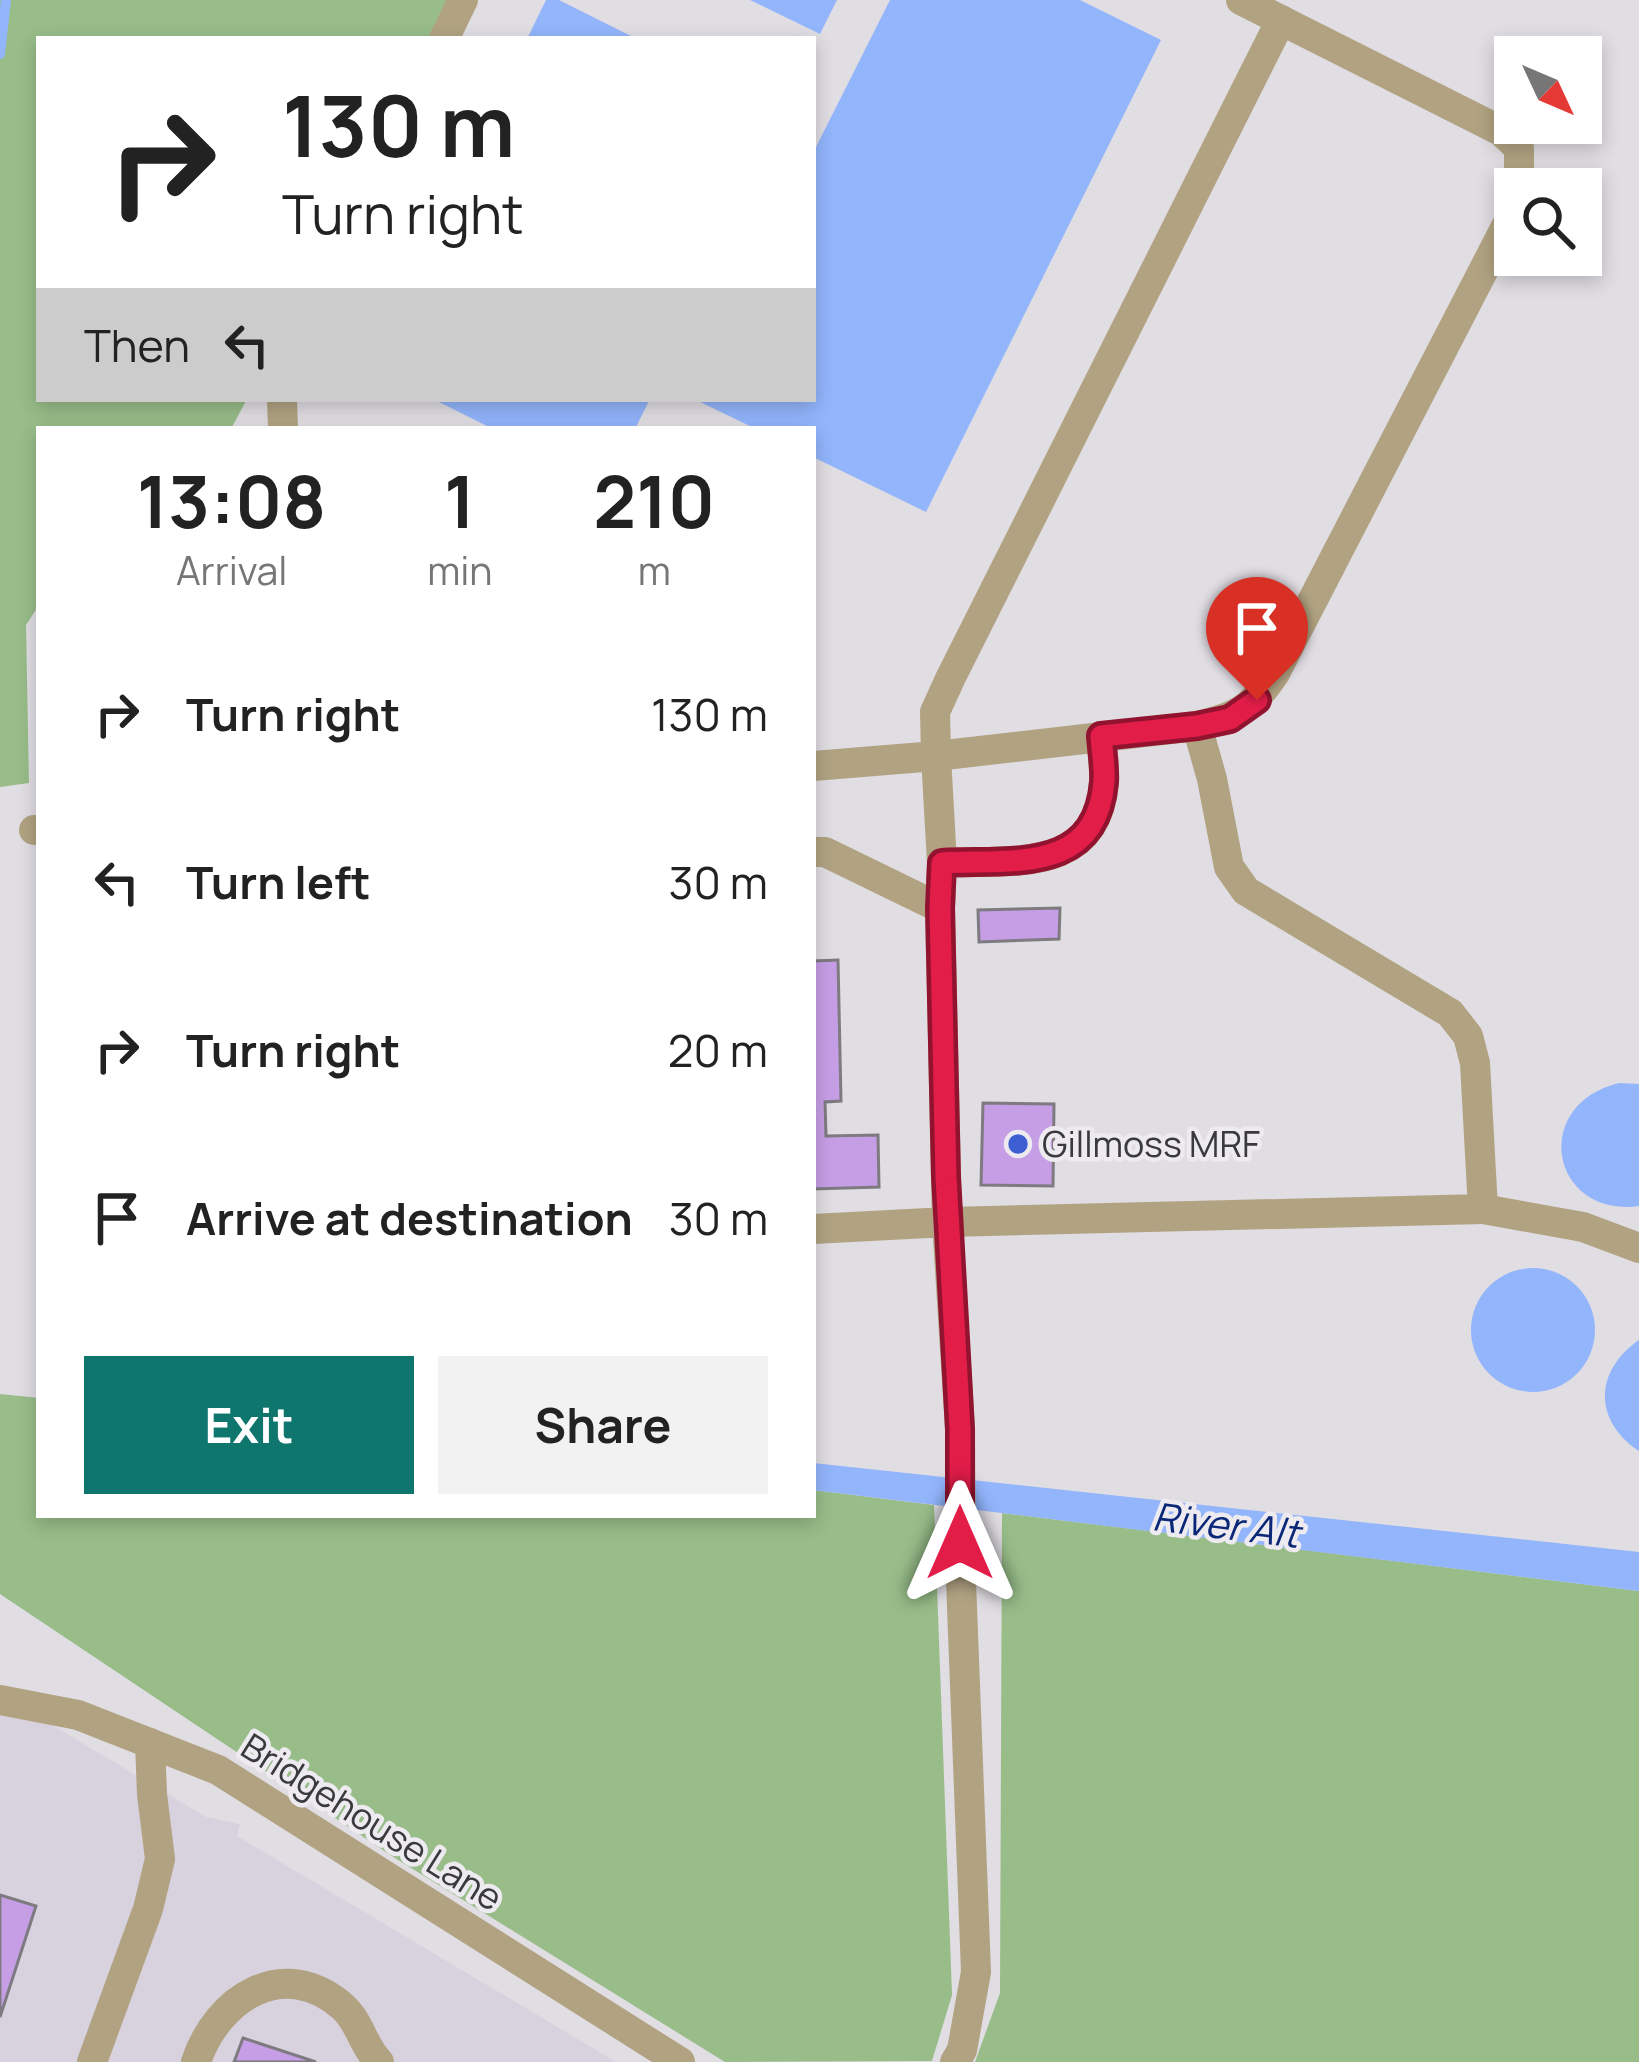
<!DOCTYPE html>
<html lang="en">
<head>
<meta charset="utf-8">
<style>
	body { margin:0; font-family:Manrope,sans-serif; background:#f2f2f2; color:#222; height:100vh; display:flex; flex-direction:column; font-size:45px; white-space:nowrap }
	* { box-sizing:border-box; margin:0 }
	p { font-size:39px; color:#767676 }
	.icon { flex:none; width:66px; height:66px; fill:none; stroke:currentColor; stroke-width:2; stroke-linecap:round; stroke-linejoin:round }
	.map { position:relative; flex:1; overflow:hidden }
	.panel { position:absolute; left:36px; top:426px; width:780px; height:1092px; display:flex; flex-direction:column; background:#fff; border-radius:0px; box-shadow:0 6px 18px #0003 }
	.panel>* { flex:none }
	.banner { position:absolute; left:36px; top:36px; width:780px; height:366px; border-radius:0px; box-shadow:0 6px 18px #0003; background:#fff; color:#222; overflow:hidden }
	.needle { width:78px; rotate:134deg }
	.fabs { position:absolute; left:1494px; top:36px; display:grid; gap:24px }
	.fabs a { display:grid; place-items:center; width:108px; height:108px; border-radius:0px; background:#fff; box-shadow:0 6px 18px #0003; font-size:60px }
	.pin { position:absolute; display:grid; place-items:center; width:102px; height:102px; color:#fff; margin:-123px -51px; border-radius:50% 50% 50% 0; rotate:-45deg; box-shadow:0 0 12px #0007 }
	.pin .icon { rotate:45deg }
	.me { position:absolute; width:132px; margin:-66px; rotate:0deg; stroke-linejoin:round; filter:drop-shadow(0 0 9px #0008) }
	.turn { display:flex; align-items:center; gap:42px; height:252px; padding:0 48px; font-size:54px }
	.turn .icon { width:156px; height:156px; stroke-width:2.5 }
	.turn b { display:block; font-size:84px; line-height:102px }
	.then { display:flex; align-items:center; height:114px; padding:0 48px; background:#0003; gap:24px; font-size:45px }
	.eta { display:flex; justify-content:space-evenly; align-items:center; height:204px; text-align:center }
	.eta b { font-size:72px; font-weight:700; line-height:84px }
	.action { display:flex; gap:24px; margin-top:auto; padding:24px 48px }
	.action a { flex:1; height:138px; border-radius:0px; background:#0f766e; color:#fff; font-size:48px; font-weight:700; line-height:138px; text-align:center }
	.action a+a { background:#f2f2f2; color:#222 }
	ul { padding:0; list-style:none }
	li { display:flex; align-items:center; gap:36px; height:168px; padding:0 48px }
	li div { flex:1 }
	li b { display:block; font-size:45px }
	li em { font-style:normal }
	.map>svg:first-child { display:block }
</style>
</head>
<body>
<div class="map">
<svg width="1639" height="2062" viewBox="0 0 1639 2062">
	<rect width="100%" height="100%" fill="#e0dde3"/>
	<!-- built -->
	<polygon fill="#d8d1de" points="0,1694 206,1817 240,1824 237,1836 616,2062 0,2062"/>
	<!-- green -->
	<g fill="#98bd89">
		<polygon points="0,0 463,0 442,39 39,39 39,399 247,399 231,429 39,429 39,605 26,625 29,783 0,787"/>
		<polygon points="0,1394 39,1398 39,1515 813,1515 813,1490 934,1505 952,1995 932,2061 725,2062 395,1858 0,1594"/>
		<polygon points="1002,1513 1639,1591 1639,2062 975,2062 1000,1993"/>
	</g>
	<!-- water -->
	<g fill="#92b5fc">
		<polygon points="546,0 559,0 637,39 527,39"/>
		<polygon points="750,0 837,0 820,34"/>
		<polygon points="890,0 1080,0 1161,40 926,512 813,457 813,429 756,429 694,399 813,399 813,153"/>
		<polygon points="433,399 650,399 635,429 493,429"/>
		<path d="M1619 1083 1639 1084V1206C1551 1218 1529 1105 1619 1083Z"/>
		<circle cx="1533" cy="1330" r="62"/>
		<path d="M1639 1340V1451C1593 1421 1594 1371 1639 1340Z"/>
		<polygon points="813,1463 1639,1552 1639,1591 813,1490"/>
	</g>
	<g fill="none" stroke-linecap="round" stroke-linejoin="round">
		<!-- stream -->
		<polyline stroke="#92b5fc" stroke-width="10" points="0,54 6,0"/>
	</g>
	<!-- building -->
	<g fill="#c69ee6" stroke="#7d7a80" stroke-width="3">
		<polygon points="1060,908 1059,939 979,942 978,910"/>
		<polygon points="838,960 841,1101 825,1102 826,1136 878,1135 879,1187 813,1189 813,961"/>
		<polygon points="983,1103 1054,1104 1053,1186 981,1185"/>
		<polygon points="0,1895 36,1906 0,2017"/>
		<polygon points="243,2038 316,2062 234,2062"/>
	</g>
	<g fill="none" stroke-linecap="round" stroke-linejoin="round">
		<!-- minor -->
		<g stroke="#b1a382" stroke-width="30">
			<polyline points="1241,0 1501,131 1519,148 1519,189"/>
			<polyline points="444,39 463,0"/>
			<polyline points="282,399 283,429"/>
			<path d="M1197 726C1238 717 1252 708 1275 673L1511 217 1515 203"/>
			<polyline points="813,766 936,756 935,712 950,679 1281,20"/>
			<polyline points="34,830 39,830"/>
			<polyline points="813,852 825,852 940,908"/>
			<path d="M942 863C1011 859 1096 875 1104 783 1105 768 1102 751 1101 736"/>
			<polyline points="1483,1209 1583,1227 1639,1248"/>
			<polyline points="813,1229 947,1222 1483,1209 1475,1063 1468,1036 1450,1013 1246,891 1229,867 1212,779 1197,726 936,756 942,863 940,908 947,1222 960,1429 961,1581 976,1972 962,2050 955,2062"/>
			<polyline points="0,1700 78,1715 218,1770 680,2062"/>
			<polyline points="92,2062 148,1909 160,1859 152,1794 150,1743"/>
			<path d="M196 2062C217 1998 284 1955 343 2007 360 2022 363 2046 379 2062"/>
		</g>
	</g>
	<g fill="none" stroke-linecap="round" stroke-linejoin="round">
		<!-- route casing -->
		<g stroke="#92132f" stroke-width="30">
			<path id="route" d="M960 1543V1429L946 1177 940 908 942 863C1011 859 1096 875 1104 782 1105 767 1102 751 1101 736L1197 726 1230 719 1257 700"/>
		</g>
		<!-- route -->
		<use href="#route" stroke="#e11d48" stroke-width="21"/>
	</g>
	<!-- markers -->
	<circle fill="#3d5fd1" stroke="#edeaf0" stroke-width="4.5" cx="1018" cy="1144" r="12"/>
	<g text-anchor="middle" stroke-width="9" stroke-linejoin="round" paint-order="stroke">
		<!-- poi labels -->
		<g font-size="36" fill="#3a393b" stroke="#edeaf0" text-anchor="start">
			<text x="1042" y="1157">Gillmoss MRF</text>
		</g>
		<!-- street labels -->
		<g font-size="36" fill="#3a393b" stroke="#edeaf0">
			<text transform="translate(372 1822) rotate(32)" y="13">Bridgehouse Lane</text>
		</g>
		<!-- water labels -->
		<g font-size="39" font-style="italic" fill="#0a2877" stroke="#edeaf0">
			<text transform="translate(1226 1525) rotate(7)" y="14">River Alt</text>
		</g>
	</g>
</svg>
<div class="fabs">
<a><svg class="needle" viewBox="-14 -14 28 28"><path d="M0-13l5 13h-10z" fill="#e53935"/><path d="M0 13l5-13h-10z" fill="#767676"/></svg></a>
<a><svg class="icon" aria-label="search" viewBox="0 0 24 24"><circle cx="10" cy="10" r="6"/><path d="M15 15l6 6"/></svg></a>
</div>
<div class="pin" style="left:1257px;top:700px;background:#d93025"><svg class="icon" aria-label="arrive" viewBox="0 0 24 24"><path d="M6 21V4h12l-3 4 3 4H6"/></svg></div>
<svg class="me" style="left:960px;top:1543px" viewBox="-20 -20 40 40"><path d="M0-17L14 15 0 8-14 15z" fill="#e11d48" stroke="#fff" stroke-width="4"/></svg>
<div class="banner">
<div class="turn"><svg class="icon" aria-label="right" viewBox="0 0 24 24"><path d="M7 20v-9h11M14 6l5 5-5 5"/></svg><div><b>130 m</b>Turn right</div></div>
<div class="then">Then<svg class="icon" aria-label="left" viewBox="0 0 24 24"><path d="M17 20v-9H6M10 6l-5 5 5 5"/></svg></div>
</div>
<section class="panel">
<div class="eta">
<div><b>13:08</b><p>Arrival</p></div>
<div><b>1</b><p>min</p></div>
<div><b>210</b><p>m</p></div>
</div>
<ul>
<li><svg class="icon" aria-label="right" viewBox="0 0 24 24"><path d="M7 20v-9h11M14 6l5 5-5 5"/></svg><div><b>Turn right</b></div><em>130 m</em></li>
<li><svg class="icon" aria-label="left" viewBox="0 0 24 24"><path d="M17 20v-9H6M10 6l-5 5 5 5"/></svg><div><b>Turn left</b></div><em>30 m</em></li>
<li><svg class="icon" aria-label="right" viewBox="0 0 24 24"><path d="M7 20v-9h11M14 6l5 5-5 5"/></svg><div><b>Turn right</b></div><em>20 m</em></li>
<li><svg class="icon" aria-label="arrive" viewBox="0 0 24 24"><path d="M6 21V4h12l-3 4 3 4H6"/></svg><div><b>Arrive at destination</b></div><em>30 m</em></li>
</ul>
<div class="action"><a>Exit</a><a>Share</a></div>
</section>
</div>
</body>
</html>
